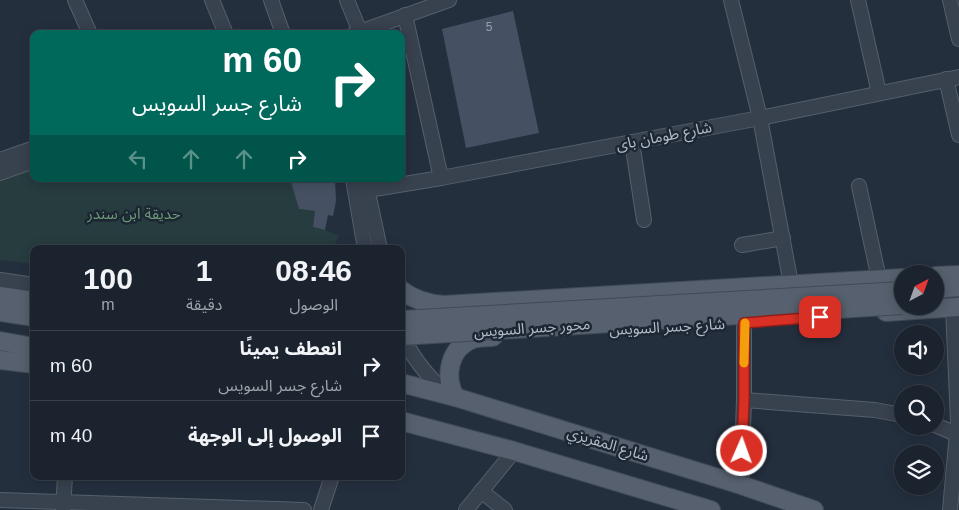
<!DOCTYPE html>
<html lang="ar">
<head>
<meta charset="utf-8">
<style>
	body { margin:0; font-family:Arial,"Noto Sans Arabic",sans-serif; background:#282f3a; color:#f1f3f6; direction:rtl; height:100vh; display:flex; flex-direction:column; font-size:19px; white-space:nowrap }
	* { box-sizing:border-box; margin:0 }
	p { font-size:16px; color:#a0a4aa }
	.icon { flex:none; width:28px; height:28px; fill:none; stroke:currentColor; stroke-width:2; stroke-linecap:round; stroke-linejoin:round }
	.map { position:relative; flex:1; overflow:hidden; direction:ltr }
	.details { position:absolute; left:30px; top:245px; width:375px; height:235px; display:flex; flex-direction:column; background:#1b232e; border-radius:10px; box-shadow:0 2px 12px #0003,0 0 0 1px #39404a; direction:rtl }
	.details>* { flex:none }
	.top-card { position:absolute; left:30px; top:30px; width:375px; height:152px; border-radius:10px; box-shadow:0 2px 12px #0003,0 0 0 1px #39404a; direction:rtl; background:#00695c; color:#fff; overflow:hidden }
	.needle { width:32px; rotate:41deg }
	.tools { position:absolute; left:894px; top:265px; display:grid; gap:10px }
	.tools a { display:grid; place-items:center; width:50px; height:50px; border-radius:50%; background:#1b232e; box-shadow:0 2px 12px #0003,0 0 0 1px #39404a; font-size:25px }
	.pin { position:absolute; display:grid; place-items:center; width:42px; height:42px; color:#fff; margin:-21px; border-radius:10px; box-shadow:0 2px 8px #0006 }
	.me { position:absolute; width:55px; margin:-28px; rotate:2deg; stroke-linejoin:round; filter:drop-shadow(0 0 4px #0008) }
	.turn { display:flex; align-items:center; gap:18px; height:105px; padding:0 20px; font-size:22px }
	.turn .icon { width:65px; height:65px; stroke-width:2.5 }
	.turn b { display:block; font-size:35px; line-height:42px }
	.lanes { display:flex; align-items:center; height:48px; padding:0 20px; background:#0003; justify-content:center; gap:25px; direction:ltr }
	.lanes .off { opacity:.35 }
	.eta { display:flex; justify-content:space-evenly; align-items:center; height:85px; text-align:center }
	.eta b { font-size:30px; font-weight:800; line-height:35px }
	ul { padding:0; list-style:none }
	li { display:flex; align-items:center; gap:15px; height:70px; padding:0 20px; border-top:1px solid #39404a }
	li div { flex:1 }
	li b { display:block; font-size:19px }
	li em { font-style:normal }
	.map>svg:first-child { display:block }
</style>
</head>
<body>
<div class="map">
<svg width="959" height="510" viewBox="0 0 959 510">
	<rect width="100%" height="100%" fill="#242f3e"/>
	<!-- green -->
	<polygon fill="#263c3f" points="34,164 34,179 290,179 299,209 315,211 313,227 325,230 339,236 332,249 34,249 34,264 0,260 0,178"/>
	<!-- building -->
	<g fill="#455162">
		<polygon points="513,11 539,133 466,148 442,29"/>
		<polygon points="290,179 335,179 336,201 333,216 328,215 325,230 313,227 315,211 299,209"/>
	</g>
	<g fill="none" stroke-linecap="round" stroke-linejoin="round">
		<!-- minor casing -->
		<g stroke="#565f6c" stroke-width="16">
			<g id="minor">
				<polyline points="75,0 90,34"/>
				<polyline points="212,0 226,34"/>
				<polyline points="271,0 283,34"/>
				<polyline points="347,0 360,32"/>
				<polyline points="731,0 760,118 791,284"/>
				<polyline points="858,0 879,93"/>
				<polyline points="950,0 959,39"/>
				<polyline points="405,15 441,178"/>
				<polyline points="354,34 449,0"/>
				<polyline points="946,79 959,135"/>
				<polyline points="632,142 644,220"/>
				<polyline points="0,160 34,148"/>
				<polyline points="0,173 34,161"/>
				<polyline points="353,179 365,249"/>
				<polyline points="365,179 380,249"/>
				<polyline points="859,186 879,279"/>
				<polyline points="368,190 441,178 760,118 959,77"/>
				<polyline points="742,245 783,238"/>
				<polyline points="0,280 34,285"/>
				<path d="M401 333C412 358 428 377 448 395"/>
				<polyline points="744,400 875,410 902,415"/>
				<polyline points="935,425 959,435"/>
				<polyline points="741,485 744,400 744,323"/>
				<polyline points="481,491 505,510"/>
				<polyline points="0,500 304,510"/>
				<polyline points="63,510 65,476"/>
				<polyline points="321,510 332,476"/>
				<polyline points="466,510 514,451"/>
				<polyline points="950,510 958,422 953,307"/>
			</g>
		</g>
		<!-- major casing -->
		<g stroke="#414a57" stroke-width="20">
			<g id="major">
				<polyline points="935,276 959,275"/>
				<polyline points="935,289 959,287"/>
				<path d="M401 290C414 300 428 304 444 305L902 278"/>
				<polyline points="0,296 34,301"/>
				<polyline points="0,312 34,317"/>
				<polyline points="886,312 959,307"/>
				<polyline points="0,341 34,347"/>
				<polyline points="0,360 34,364"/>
				<polyline points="401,383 455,397 741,485 814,510"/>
				<path d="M455 397C444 376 449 348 473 339 480 337 487 337 493 337"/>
				<polyline points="401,421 514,451 711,510"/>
			</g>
		</g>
		<!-- minor -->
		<use href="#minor" stroke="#38414e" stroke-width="14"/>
		<!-- major -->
		<use href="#major" stroke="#56606e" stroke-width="18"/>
		<!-- major-bridge casing -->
		<g stroke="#414a57" stroke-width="20" stroke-linecap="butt">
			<g id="major-bridge">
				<polyline points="401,320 902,291"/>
				<polyline points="401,336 902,305"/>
			</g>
		</g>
		<!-- major-bridge -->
		<use href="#major-bridge" stroke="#56606e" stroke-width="18"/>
	</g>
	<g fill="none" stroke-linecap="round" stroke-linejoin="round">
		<!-- route casing -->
		<g stroke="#8d1f18" stroke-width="12">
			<polyline id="route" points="742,451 744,400 744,323 820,317"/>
		</g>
		<!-- route -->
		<use href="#route" stroke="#d93025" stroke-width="9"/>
		<!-- slow -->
		<polyline stroke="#f59e0b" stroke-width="9" points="744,363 745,323"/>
	</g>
	<g text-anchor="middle" stroke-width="5" stroke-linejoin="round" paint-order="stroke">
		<!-- number labels -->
		<g font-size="12" fill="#98a1af">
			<text x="489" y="31">5</text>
		</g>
		<!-- street labels -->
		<g font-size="15" fill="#b4bcc9" stroke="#1d2633">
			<text transform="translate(664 136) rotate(-11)" y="5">شارع طومان باى</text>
			<text transform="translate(667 327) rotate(-3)" y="5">شارع جسر السويس</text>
			<text transform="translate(532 328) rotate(-4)" y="5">محور جسر السويس</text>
			<text transform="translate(608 444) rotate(17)" y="5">شارع المقريزي</text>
		</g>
		<!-- park labels -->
		<g font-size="15" fill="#6b9a76" stroke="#1d2633">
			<text x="134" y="219">حديقة ابن سندر</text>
		</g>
	</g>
</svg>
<div class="tools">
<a><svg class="needle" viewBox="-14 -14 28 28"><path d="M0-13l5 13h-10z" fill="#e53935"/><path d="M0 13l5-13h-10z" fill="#a0a4aa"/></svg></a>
<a><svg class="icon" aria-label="sound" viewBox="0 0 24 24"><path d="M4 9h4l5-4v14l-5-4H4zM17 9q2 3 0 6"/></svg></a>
<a><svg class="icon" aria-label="search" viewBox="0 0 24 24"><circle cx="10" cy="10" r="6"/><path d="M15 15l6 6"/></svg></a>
<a><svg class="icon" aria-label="layers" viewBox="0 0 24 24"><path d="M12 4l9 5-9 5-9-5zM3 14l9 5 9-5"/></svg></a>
</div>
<div class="pin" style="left:820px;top:317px;background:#d93025"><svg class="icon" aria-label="arrive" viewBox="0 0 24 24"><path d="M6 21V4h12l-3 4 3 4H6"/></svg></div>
<svg class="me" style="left:742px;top:451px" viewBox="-20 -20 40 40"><circle r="17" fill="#d93025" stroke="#fff" stroke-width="3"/><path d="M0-11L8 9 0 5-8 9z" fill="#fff"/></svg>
<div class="top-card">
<div class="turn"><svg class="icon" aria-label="right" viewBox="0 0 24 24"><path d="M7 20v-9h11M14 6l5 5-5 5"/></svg><div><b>60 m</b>شارع جسر السويس</div></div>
<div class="lanes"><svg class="icon off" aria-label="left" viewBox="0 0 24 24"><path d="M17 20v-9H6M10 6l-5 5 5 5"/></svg><svg class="icon off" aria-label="ahead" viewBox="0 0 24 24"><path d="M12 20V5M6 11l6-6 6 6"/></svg><svg class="icon off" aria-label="ahead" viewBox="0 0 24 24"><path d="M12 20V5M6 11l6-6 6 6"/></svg><svg class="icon" aria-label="right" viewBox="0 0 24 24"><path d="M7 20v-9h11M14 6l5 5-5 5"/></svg></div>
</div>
<section class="details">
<div class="eta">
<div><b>08:46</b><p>الوصول</p></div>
<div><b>1</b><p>دقيقة</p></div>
<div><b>100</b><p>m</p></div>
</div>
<ul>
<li><svg class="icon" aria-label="right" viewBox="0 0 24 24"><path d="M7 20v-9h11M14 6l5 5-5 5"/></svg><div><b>انعطف يمينًا</b><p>شارع جسر السويس</p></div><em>60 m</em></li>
<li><svg class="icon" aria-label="arrive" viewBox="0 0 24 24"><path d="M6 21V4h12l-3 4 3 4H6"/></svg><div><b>الوصول إلى الوجهة</b></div><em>40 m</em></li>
</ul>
</section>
</div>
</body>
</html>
